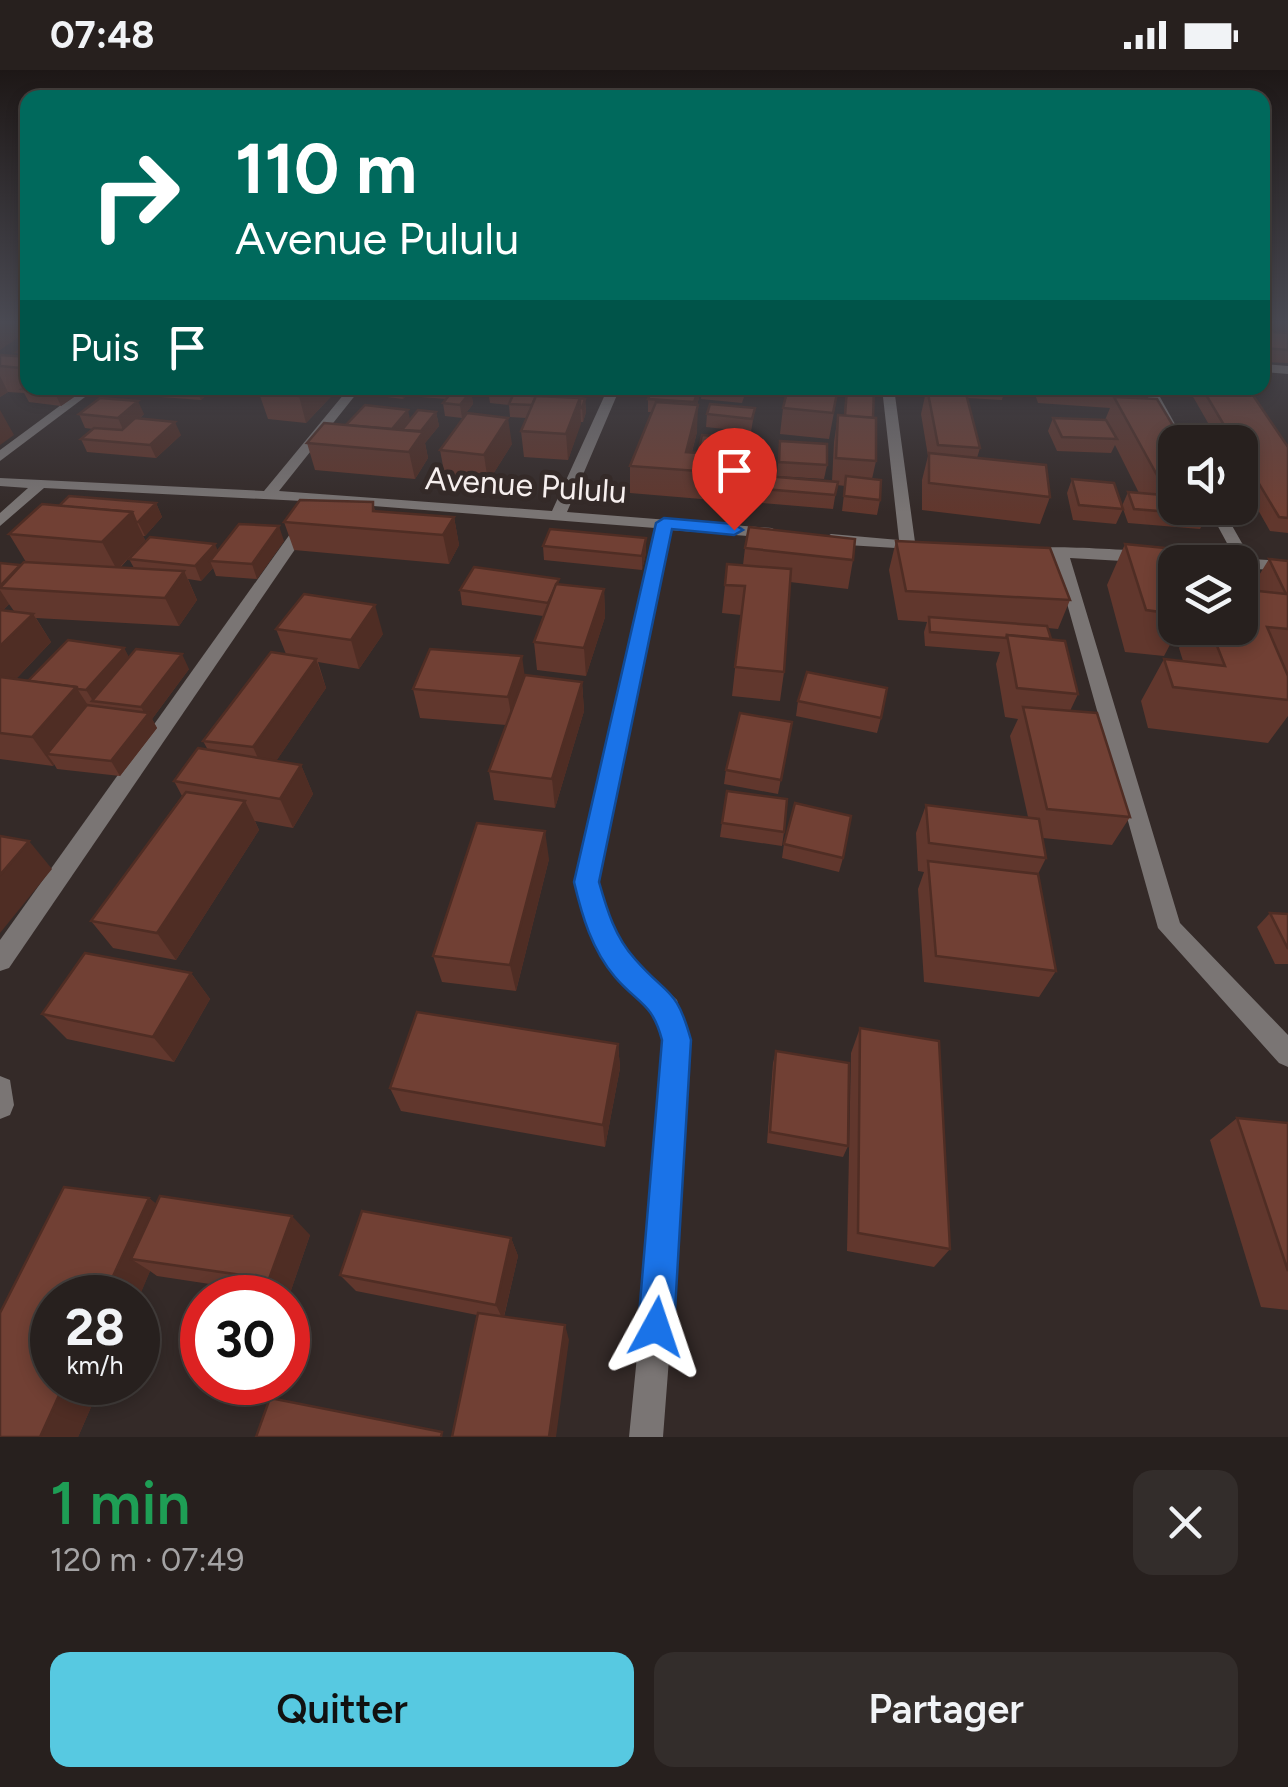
<!DOCTYPE html>
<html lang="fr">
<head>
<meta charset="utf-8">
<style>
	body { margin:0; font-family:Figtree,sans-serif; background:#332d2b; color:#f1f3f6; height:100vh; display:flex; flex-direction:column; font-size:38px; white-space:nowrap }
	* { box-sizing:border-box; margin:0 }
	p { font-size:32px; color:#a4a3a4 }
	.icon { flex:none; width:55px; height:55px; fill:none; stroke:currentColor; stroke-width:2; stroke-linecap:round; stroke-linejoin:round }
	.map { position:relative; height:1367px; overflow:hidden }
	.sheet { display:flex; flex-direction:column; background:#27201e; flex:1 }
	.sheet>* { flex:none }
	.banner { position:absolute; left:20px; top:20px; width:1250px; height:305px; border-radius:20px; box-shadow:0 5px 15px #0003,0 0 0 2px #433e3c; background:#00695c; color:#fff; overflow:hidden }
	.fabs { position:absolute; left:1158px; top:355px; display:grid; gap:20px }
	.fabs a { display:grid; place-items:center; width:100px; height:100px; border-radius:20px; background:#27201e; box-shadow:0 5px 15px #0003,0 0 0 2px #433e3c; font-size:50px }
	.speed { position:absolute; left:30px; top:1205px; display:flex; gap:20px; font-size:50px; font-weight:700; text-align:center }
	.speed>* { display:grid; place-content:center; width:130px; height:130px; border-radius:50%; background:#27201e; box-shadow:0 5px 15px #0003,0 0 0 2px #433e3c; line-height:1 }
	.speed small { font-size:25px; font-weight:400 }
	.speed .limit { border:15px solid #d22; background:#fff; color:#111 }
	.pin { position:absolute; display:grid; place-items:center; width:85px; height:85px; color:#fff; margin:-102px -42px; border-radius:50% 50% 50% 0; rotate:-45deg; box-shadow:0 0 10px #0007 }
	.pin .icon { rotate:45deg }
	.me { position:absolute; width:110px; margin:-55px; rotate:5deg; stroke-linejoin:round; filter:drop-shadow(0 0 8px #0008) }
	.turn { display:flex; align-items:center; gap:35px; height:210px; padding:0 50px; font-size:45px }
	.turn .icon { width:130px; height:130px; stroke-width:2.5 }
	.turn b { display:block; font-size:70px; line-height:85px }
	.then { display:flex; align-items:center; height:95px; padding:0 50px; background:#0003; gap:20px; font-size:38px }
	.round { display:grid; place-items:center; flex:none; width:105px; height:105px; border-radius:20px; background:#332d2b }
	.overview { display:flex; align-items:center; justify-content:space-between; height:170px; padding:0 50px }
	h1 { font-size:60px; font-weight:600; line-height:75px; color:#1e9e55 }
	.cta { display:flex; gap:20px; margin-top:auto; padding:20px 50px }
	.cta a { flex:1; height:115px; border-radius:20px; background:#57c9e1; color:#111; font-size:40px; font-weight:600; line-height:115px; text-align:center }
	.cta a+a { background:#332d2b; color:#f1f3f6 }
	.status { display:flex; justify-content:space-between; align-items:center; height:70px; padding:0 50px; background:#27201e; direction:ltr }
	.status svg { height:28px; fill:currentColor }
	.map>svg:first-child { display:block }
</style>
</head>
<body>
<div class="status"><b>07:48</b><svg viewBox="0 0 49 12"><path d="M0 12V9h3v3zM5 12V6h3v6zM10 12V3h3v9zM15 12V0h3v12zM26 1h20v11H26zM47 4h2v5h-2z"/></svg></div>
<div class="map">
<svg width="1288" height="1367" viewBox="0 0 1288 1367">
	<rect width="100%" height="100%" fill="#342a28"/>
	<g fill="none" stroke-linecap="round" stroke-linejoin="round">
		<!-- service -->
		<polygon fill="#7a7574" fill-rule="evenodd" points="1262,294 1288,296 1288,304 1262,302"/>
		<!-- minor -->
		<g fill="#7a7574" fill-rule="evenodd">
			<polygon points="84,318 97,318 0,391 0,380"/>
			<polygon points="349,318 361,318 279,421 552,441 608,318 620,318 567,442 772,458 780,463 772,468 670,460 598,812 609,851 633,889 677,930 689,970 684,1094 663,1367 629,1367 656,1094 663,970 657,944 615,905 590,861 576,812 655,458 322,432 44,418 0,456 0,443 28,418 0,416 0,408 264,421"/>
			<polygon points="882,318 894,318 915,472 928,474 928,480 831,474 823,469 831,464 899,470"/>
			<polygon points="1143,318 1155,318 1185,372 1174,375"/>
			<path d="M1208 438H1222L1251 489 1288 491V501L1240 498V492L1175 494 1070 488 1180 853 1288 965V997L1279 993 1158 858 1054 487 1025 486 1017 481C1033 470 1203 486 1235 488Z"/>
			<polygon points="305,448 313,453 9,898 0,901 0,870 300,450"/>
			<polygon points="0,1006 10,1010 14,1035 10,1045 0,1049"/>
		</g>
	</g>
	<!-- wall -->
	<g fill="#61372d" fill-rule="evenodd">
		<polygon points="1262,250 1288,250 1288,260 1279,260 1278,257 1276,262 1287,262 1288,260 1288,293 1262,292"/>
		<polygon points="28,275 28,318 87,318 61,336 29,332 24,323 8,322 0,327 0,285 19,286 17,282"/>
		<polygon points="118,318 214,318 201,330 121,324"/>
		<polygon points="339,318 306,353 268,349 259,323"/>
		<polygon points="370,318 413,318 403,329 371,325"/>
		<polygon points="420,318 469,318 470,321 471,321 473,334 462,348 445,346 443,333 446,329 421,327"/>
		<polygon points="490,318 541,318 541,326 585,329 586,342 583,352 581,352 568,390 524,387 521,361 526,348 510,347 509,335 490,333 488,320"/>
		<polygon points="702,318 747,318 742,333 701,329"/>
		<polygon points="788,318 875,318 873,348 876,391 872,409 880,430 877,445 842,441 845,416 837,415 833,439 762,433 765,406 832,411 834,372 838,345 844,345 846,321 838,321 829,369 780,364 783,338"/>
		<polygon points="918,318 1005,318 1002,330 967,328 980,378 977,388 1050,427 1040,454 922,440 922,410 928,386 921,344 925,326 919,326"/>
		<polygon points="1033,318 1148,318 1143,328 1175,372 1175,438 1208,445 1200,459 1128,453 1122,436 1128,422 1139,423 1115,375 1111,383 1057,381 1048,361 1053,348 1105,350 1110,338 1038,333"/>
		<polygon points="1188,318 1248,318 1288,377 1288,463 1270,461 1240,408 1240,372 1219,372"/>
		<polygon points="700,324 697,335 697,362 692,382 754,387 749,433 630,423 630,396 652,342 648,342 648,329"/>
		<polygon points="755,338 751,362 706,357 707,344"/>
		<polygon points="436,342 439,356 425,373 428,388 415,409 315,400 307,373 346,355 410,350"/>
		<polygon points="79,344 144,344 139,349 181,365 156,388 87,382 81,369 93,359 85,358"/>
		<polygon points="780,371 827,395 824,409 777,406"/>
		<polygon points="512,374 488,412 445,407 440,380"/>
		<polygon points="1072,409 1123,439 1116,454 1073,450 1067,423"/>
		<polygon points="373,432 375,442 454,447 459,475 449,494 294,480 284,452"/>
		<path d="M156 433 162 447 145 466H143L145 470 120 498H134L129 489 218 481 284 471 257 509 216 506 213 498 201 511 188 509 197 530 179 556 36 548 51 572 16 609 28 611 124 578 129 588 189 599 152 649 157 658 120 706 57 699 54 694 53 696 0 689V493L20 495 26 492 9 464 59 436ZM9 534 14 541 3 540Z"/>
		<polygon points="646,468 646,483 642,500 544,490 543,476"/>
		<polygon points="896,471 1070,530 1058,559 1048,558 1051,569 1078,624 1070,641 1130,747 1112,775 1043,768 1046,788 1038,804 1056,901 1039,927 924,912 918,819 924,802 918,801 916,763 926,735 1028,747 1010,666 1018,649 1005,647 996,594 1000,582 925,576 924,562 927,552 898,550 889,500"/>
		<polygon points="1125,474 1175,505 1175,558 1240,558 1240,519 1250,520 1269,489 1288,491 1288,646 1268,673 1148,658 1141,631 1164,589 1183,591 1179,578 1183,570 1173,569 1164,586 1125,582 1107,515"/>
		<polygon points="745,478 853,490 848,519 790,512 784,602 780,631 732,626 741,545 722,543 725,515 743,495"/>
		<polygon points="560,514 604,519 605,547 586,606 537,600 534,572 543,546 462,535 460,520"/>
		<polygon points="276,559 383,564 359,599 318,592 326,618 276,691 301,695 313,724 293,758 255,751 259,760 176,890 113,878 91,851 182,726 174,711 208,680 203,671 286,584"/>
		<polygon points="525,607 582,612 584,641 555,738 494,730 489,701 506,655 420,648 413,619"/>
		<polygon points="798,631 881,648 877,663 796,646"/>
		<polygon points="792,652 778,724 724,714 726,700"/>
		<polygon points="722,753 784,762 782,776 720,767"/>
		<polygon points="784,774 843,788 839,802 782,788"/>
		<polygon points="549,789 516,921 442,912 433,886"/>
		<polygon points="1270,843 1288,844 1288,894 1275,894 1257,857"/>
		<polygon points="191,903 210,929 174,992 67,969 42,944"/>
		<polygon points="860,958 950,1179 934,1197 847,1181 851,983"/>
		<polygon points="618,974 620,998 605,1077 401,1041 390,1018"/>
		<polygon points="776,981 848,1076 843,1087 767,1073 773,993"/>
		<polygon points="1237,1048 1288,1053 1288,1240 1261,1237 1210,1070"/>
		<polygon points="149,1128 156,1134 310,1165 289,1226 157,1206 150,1201 78,1367 0,1367"/>
		<polygon points="511,1168 518,1186 504,1247 569,1270 477,1245 356,1221 340,1205"/>
	</g>
	<!-- shaded-wall -->
	<g fill="#4f2d24">
		<polygon points="0,250 25,250 28,256 28,261 0,280"/>
		<polygon points="28,294 28,311 21,298"/>
		<polygon points="0,306 8,322 0,327"/>
		<polygon points="62,318 87,318 61,336 55,323"/>
		<polygon points="196,318 214,318 201,330"/>
		<polygon points="308,318 339,318 306,353 299,326"/>
		<polygon points="401,318 413,318 403,329"/>
		<polygon points="699,318 700,318 700,324 694,346 694,332"/>
		<polygon points="471,321 473,334 462,348 460,335"/>
		<polygon points="580,328 581,354 568,390 566,364"/>
		<polygon points="585,329 586,342 583,352 582,338"/>
		<polygon points="138,331 144,344 124,362 118,348"/>
		<polygon points="698,335 697,362 687,400 686,382"/>
		<polygon points="0,340 14,365 0,375"/>
		<polygon points="408,340 411,354 383,369"/>
		<polygon points="436,342 439,356 425,373 428,388 415,409 409,382 418,365"/>
		<polygon points="508,348 512,374 488,412 484,385"/>
		<polygon points="175,352 181,365 156,388 150,375"/>
		<polygon points="156,433 162,447 145,466 138,452"/>
		<polygon points="132,442 145,470 117,500 102,472"/>
		<polygon points="454,447 459,475 449,494 443,465"/>
		<polygon points="279,456 284,471 257,509 252,494"/>
		<polygon points="646,468 646,483 642,500 642,486"/>
		<polygon points="215,474 221,488 210,491 213,498 201,511 195,496"/>
		<polygon points="184,501 197,530 179,556 165,528"/>
		<polygon points="604,519 605,547 586,606 584,578"/>
		<polygon points="0,520 9,534 0,543"/>
		<polygon points="375,535 383,564 359,599 351,570"/>
		<polygon points="33,544 51,572 12,613 0,634 0,576"/>
		<polygon points="124,578 132,593 93,631 86,620"/>
		<polygon points="182,584 189,599 152,649 157,658 120,706 111,691 146,646 141,637"/>
		<polygon points="522,586 526,615 513,656 508,627"/>
		<polygon points="316,589 326,618 266,706 253,677"/>
		<polygon points="582,612 584,641 555,738 552,709"/>
		<polygon points="76,617 95,646 47,684 54,694 53,696 32,667"/>
		<polygon points="301,695 313,724 293,758 280,729"/>
		<polygon points="245,731 259,760 176,890 157,863"/>
		<polygon points="545,761 549,789 516,921 510,895"/>
		<polygon points="29,771 52,799 0,863 0,805"/>
		<polygon points="191,903 210,929 174,992 153,967"/>
		<polygon points="618,974 620,998 605,1077 603,1055"/>
		<polygon points="149,1128 173,1148 131,1189 150,1201 138,1230 138,1228 103,1228"/>
		<polygon points="292,1146 310,1165 289,1226 269,1209"/>
		<polygon points="511,1168 518,1186 503,1250 496,1235"/>
		<polygon points="565,1255 569,1270 556,1367 549,1367"/>
		<polygon points="65,1312 102,1312 78,1367 40,1367"/>
	</g>
	<!-- building -->
	<g fill="#714034" stroke="#4f2d24" stroke-width="2.5">
		<polygon points="1262,250 1279,250 1280,252 1267,251 1274,262 1288,263 1288,280 1262,278"/>
		<polygon points="28,275 28,283 17,282"/>
		<polygon points="0,285 28,287 28,294 21,298 0,296"/>
		<polygon points="28,315 28,318 62,318 55,323 22,319"/>
		<polygon points="265,318 308,318 299,326 259,323"/>
		<polygon points="490,318 539,318 533,326 536,326 532,335 509,334 513,325 528,324 488,320"/>
		<polygon points="653,318 699,318 694,332 648,329"/>
		<polygon points="788,318 838,318 833,343 783,338"/>
		<polygon points="847,318 874,318 873,348 845,346"/>
		<polygon points="927,318 965,320 980,378 938,375"/>
		<polygon points="1202,318 1248,318 1288,377 1288,448 1279,447 1240,382 1240,372 1234,372"/>
		<polygon points="454,319 471,321 460,335 443,333"/>
		<polygon points="536,326 580,328 566,364 521,361"/>
		<polygon points="1114,327 1157,329 1183,372 1175,372 1175,406 1157,405"/>
		<polygon points="100,328 138,331 118,348 79,344"/>
		<polygon points="580,328 585,329 582,338 580,338"/>
		<polygon points="656,332 698,335 686,382 754,387 751,405 630,396"/>
		<polygon points="710,334 755,338 752,349 707,344"/>
		<polygon points="365,335 408,340 392,359 346,355"/>
		<polygon points="418,340 436,342 421,361 402,360"/>
		<polygon points="467,343 508,348 484,385 440,380"/>
		<polygon points="838,345 876,348 876,391 836,388"/>
		<polygon points="135,348 175,352 150,375 81,369 94,358 122,360"/>
		<polygon points="1053,348 1106,350 1117,369 1062,367"/>
		<polygon points="324,353 423,362 409,382 307,373"/>
		<polygon points="702,365 754,369 751,387 698,383"/>
		<polygon points="780,371 827,374 827,395 779,392"/>
		<polygon points="929,383 1046,395 1050,427 929,413"/>
		<polygon points="765,406 838,412 835,425 764,419"/>
		<polygon points="846,406 881,410 880,430 844,426"/>
		<polygon points="1072,409 1114,413 1123,439 1079,435"/>
		<polygon points="1128,422 1175,426 1175,438 1205,438 1208,445 1134,439"/>
		<polygon points="69,426 156,433 138,452 136,452 132,442 59,436"/>
		<polygon points="300,430 373,432 373,441 454,447 443,465 284,452"/>
		<polygon points="42,434 132,442 102,472 9,464"/>
		<polygon points="239,454 279,456 252,494 210,491"/>
		<polygon points="749,457 855,469 853,490 745,478"/>
		<polygon points="550,459 646,468 642,486 543,476"/>
		<polygon points="150,467 215,474 195,496 129,489"/>
		<polygon points="896,471 1050,478 1070,530 906,521"/>
		<polygon points="1125,474 1165,478 1175,505 1175,544 1146,540"/>
		<polygon points="1269,489 1288,491 1288,559 1267,557 1288,606 1288,630 1173,617 1164,589 1225,596 1210,558 1240,558 1240,541 1258,543 1254,534 1240,532 1240,519 1286,524"/>
		<polygon points="24,492 184,501 165,528 0,518"/>
		<polygon points="0,493 20,495 0,516"/>
		<polygon points="727,494 791,499 784,602 735,597 745,516 725,515"/>
		<polygon points="474,497 559,509 548,533 460,520"/>
		<polygon points="556,514 604,519 584,578 534,572"/>
		<polygon points="304,524 375,535 351,570 276,559"/>
		<polygon points="0,540 33,544 0,576"/>
		<polygon points="929,547 1047,556 1051,569 1007,565 1006,568 930,562"/>
		<polygon points="1007,565 1065,571 1078,624 1017,618"/>
		<polygon points="68,570 124,578 86,620 78,619 76,617 28,611"/>
		<polygon points="136,579 182,584 141,637 92,631"/>
		<polygon points="430,579 522,586 508,627 413,619"/>
		<polygon points="271,582 316,589 253,677 203,671"/>
		<polygon points="807,602 887,618 881,648 798,631"/>
		<polygon points="525,605 582,612 552,709 489,701"/>
		<polygon points="0,607 76,617 32,667 0,663"/>
		<polygon points="87,635 149,643 111,691 47,684"/>
		<polygon points="1023,637 1097,643 1130,747 1047,739"/>
		<polygon points="740,643 792,652 781,710 726,700"/>
		<polygon points="198,678 301,695 280,729 174,711"/>
		<polygon points="727,721 787,729 784,762 722,753"/>
		<polygon points="186,722 245,731 157,863 91,851"/>
		<polygon points="795,733 851,746 843,788 784,774"/>
		<polygon points="926,735 1039,749 1046,788 929,773"/>
		<polygon points="477,753 545,761 510,895 433,886"/>
		<polygon points="0,766 29,771 0,805"/>
		<polygon points="928,791 1038,804 1056,901 936,886"/>
		<polygon points="1270,843 1288,844 1288,879"/>
		<polygon points="85,883 191,903 153,967 42,944"/>
		<polygon points="417,942 618,974 603,1055 390,1018"/>
		<polygon points="860,958 939,971 950,1179 858,1163"/>
		<polygon points="776,981 849,993 848,1076 770,1062"/>
		<polygon points="1237,1048 1288,1053 1288,1201"/>
		<polygon points="64,1117 149,1128 103,1228 52,1228 52,1312 65,1312 40,1367 0,1367 0,1243"/>
		<polygon points="160,1126 292,1146 269,1209 131,1189"/>
		<polygon points="362,1141 511,1168 496,1235 340,1205"/>
		<polygon points="478,1243 565,1255 549,1367 452,1367"/>
		<polygon points="270,1328 442,1362 441,1367 256,1367"/>
	</g>
	<!-- sky -->
	<linearGradient id="sky" x2="0" y2="1"><stop stop-color="#1d1716"/><stop offset="0.57" stop-color="#4a4a53"/><stop offset="1" stop-color="#4a4a53" stop-opacity="0"/></linearGradient>
	<rect width="1288" height="442" fill="url(#sky)"/>
	<!-- route -->
	<path fill="#1a73e8" stroke="#114b97" stroke-width="2.5" d="M664 448 734 454 743 460 734 465 672 459 599 812C607 840 615 867 635 889 668 927 676 916 691 970L674 1257 669 1270 656 1275 643 1270 638 1257 662 970C652 932 638 934 615 907 592 880 582 846 574 812L656 453Z"/>
	<g text-anchor="middle" stroke-width="10" stroke-linejoin="round" paint-order="stroke">
		<!-- far-street labels -->
		<g font-size="32" fill="#f6efee" stroke="#342a28">
			<text transform="translate(526 415) rotate(4)" y="11">Avenue Pululu</text>
		</g>
	</g>
</svg>
<div class="fabs">
<a><svg class="icon" aria-label="sound" viewBox="0 0 24 24"><path d="M4 9h4l5-4v14l-5-4H4zM17 9q2 3 0 6"/></svg></a>
<a><svg class="icon" aria-label="layers" viewBox="0 0 24 24"><path d="M12 4l9 5-9 5-9-5zM3 14l9 5 9-5"/></svg></a>
</div>
<div class="speed"><div>28<small>km/h</small></div><div class="limit">30</div></div>
<div class="pin" style="left:734px;top:460px;background:#d93025"><svg class="icon" aria-label="arrive" viewBox="0 0 24 24"><path d="M6 21V4h12l-3 4 3 4H6"/></svg></div>
<svg class="me" style="left:656px;top:1257px" viewBox="-20 -20 40 40"><path d="M0-17L14 15 0 8-14 15z" fill="#1a73e8" stroke="#fff" stroke-width="4"/></svg>
<div class="banner">
<div class="turn"><svg class="icon" aria-label="right" viewBox="0 0 24 24"><path d="M7 20v-9h11M14 6l5 5-5 5"/></svg><div><b>110 m</b>Avenue Pululu</div></div>
<div class="then">Puis<svg class="icon" aria-label="arrive" viewBox="0 0 24 24"><path d="M6 21V4h12l-3 4 3 4H6"/></svg></div>
</div>
</div>
<section class="sheet">
<div class="overview"><div><h1>1 min</h1><p>120 m · 07:49</p></div><a class="round"><svg class="icon" aria-label="close" viewBox="0 0 24 24"><path d="M6 6l12 12M18 6L6 18"/></svg></a></div>
<div class="cta"><a>Quitter</a><a>Partager</a></div>
</section>
</body>
</html>
